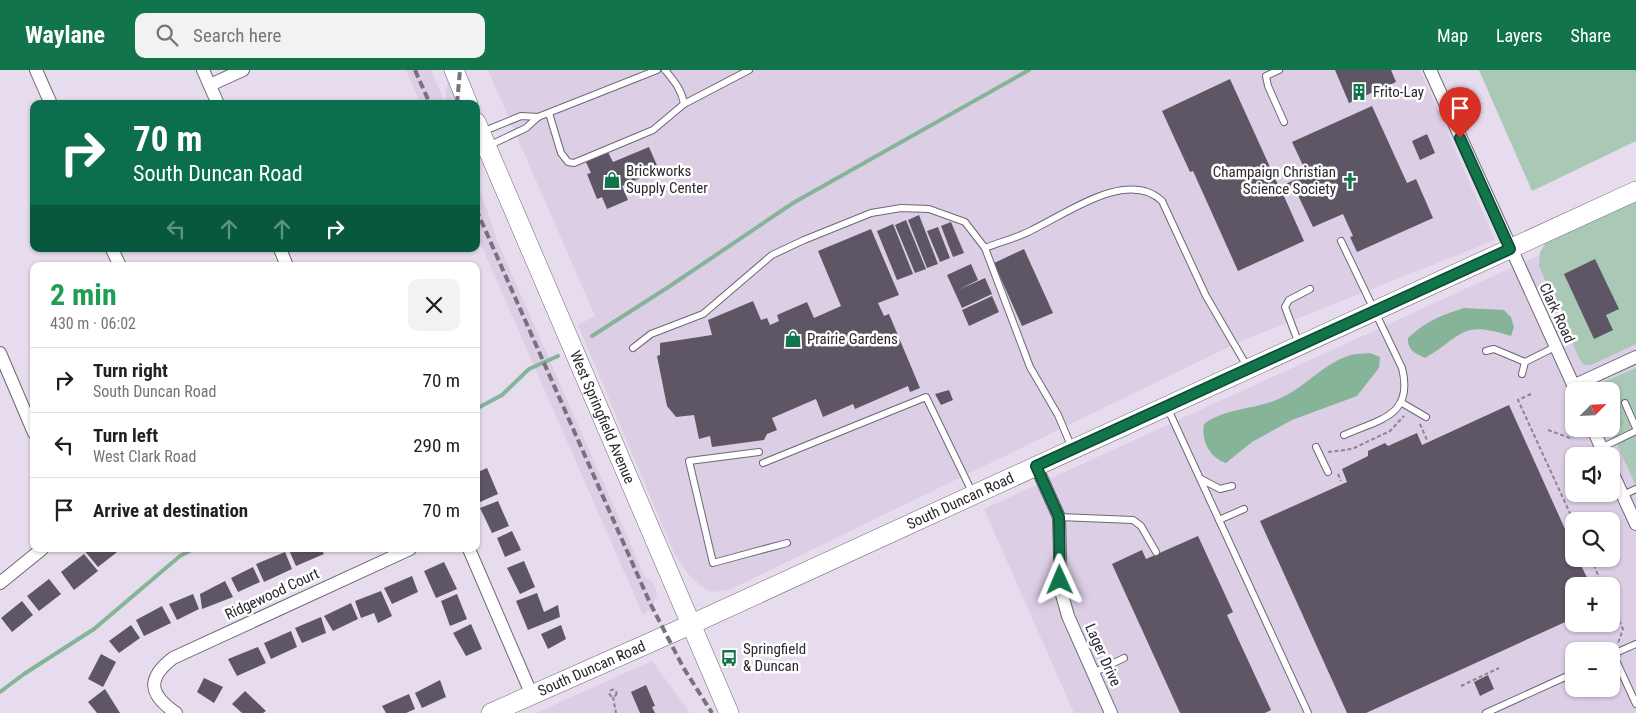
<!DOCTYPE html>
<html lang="en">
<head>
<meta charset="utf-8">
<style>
	body { margin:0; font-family:"Roboto Condensed",sans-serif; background:#f2f2f2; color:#202124; height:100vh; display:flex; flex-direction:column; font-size:19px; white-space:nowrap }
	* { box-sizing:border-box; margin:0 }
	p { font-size:16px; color:#757577 }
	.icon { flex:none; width:28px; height:28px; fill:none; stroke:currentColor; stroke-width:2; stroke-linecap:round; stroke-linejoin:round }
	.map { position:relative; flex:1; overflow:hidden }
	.panel { position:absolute; left:30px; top:192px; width:450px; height:290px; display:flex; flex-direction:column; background:#fff; border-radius:10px; box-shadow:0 1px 4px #0004 }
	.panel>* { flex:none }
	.top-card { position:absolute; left:30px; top:30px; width:450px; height:152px; border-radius:10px; box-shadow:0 1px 4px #0004; background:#0b6e4f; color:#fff; overflow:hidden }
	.needle { width:32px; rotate:66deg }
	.fabs { position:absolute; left:1565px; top:312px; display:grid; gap:10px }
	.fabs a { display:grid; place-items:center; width:55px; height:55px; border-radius:10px; background:#fff; box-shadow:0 1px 4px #0004; font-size:25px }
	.pin { position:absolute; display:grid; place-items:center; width:42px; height:42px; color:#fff; margin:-51px -21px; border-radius:50% 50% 50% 0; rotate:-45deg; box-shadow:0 0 5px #0007 }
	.pin .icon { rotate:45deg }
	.me { position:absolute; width:55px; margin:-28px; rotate:359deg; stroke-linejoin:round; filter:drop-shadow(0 0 4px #0008) }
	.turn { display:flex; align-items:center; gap:18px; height:105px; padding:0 20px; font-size:22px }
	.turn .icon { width:65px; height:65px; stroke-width:2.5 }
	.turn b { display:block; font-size:35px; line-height:42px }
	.lanes { display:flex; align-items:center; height:48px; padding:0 20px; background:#0003; justify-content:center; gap:25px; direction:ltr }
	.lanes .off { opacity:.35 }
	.round { display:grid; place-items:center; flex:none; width:52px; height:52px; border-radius:10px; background:#f2f2f2 }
	.overview { display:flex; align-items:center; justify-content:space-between; height:85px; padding:0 20px }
	h1 { font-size:30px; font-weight:700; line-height:38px; color:#1e9e55 }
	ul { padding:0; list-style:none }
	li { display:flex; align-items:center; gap:15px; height:65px; padding:0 20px; border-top:1px solid #e0e0e0 }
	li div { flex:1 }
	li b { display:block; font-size:19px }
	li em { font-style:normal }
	header { display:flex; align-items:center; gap:30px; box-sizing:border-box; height:70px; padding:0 25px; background:#11744b; color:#fff }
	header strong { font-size:24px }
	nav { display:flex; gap:28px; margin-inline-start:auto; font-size:18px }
	.search { width:350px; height:45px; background:#f2f2f2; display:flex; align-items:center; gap:12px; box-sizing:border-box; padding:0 18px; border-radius:10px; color:#757577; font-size:19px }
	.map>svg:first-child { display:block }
</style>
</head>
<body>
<header>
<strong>Waylane</strong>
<div class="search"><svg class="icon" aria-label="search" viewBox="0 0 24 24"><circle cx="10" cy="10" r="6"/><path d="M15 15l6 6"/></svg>Search here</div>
<nav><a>Map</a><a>Layers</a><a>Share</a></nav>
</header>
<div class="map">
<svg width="1636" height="643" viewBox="0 0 1636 643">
	<rect width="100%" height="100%" fill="#e6dced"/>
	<!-- built -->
	<g fill="#dbcee5" fill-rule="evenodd">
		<polygon points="406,0 431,0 445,33 448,8 459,34 420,34"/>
		<polygon points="488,0 1420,0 1495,170 1241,271 729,520 711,522 701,516 688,504 674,483 578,255 595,246"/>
		<polygon points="476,107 498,173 645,507 653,512 657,524 651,539 643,545 476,163"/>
		<path d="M1636 141V643H1074L984 439ZM1574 321H1611V359H1574ZM1574 386H1611V424H1574ZM1574 451H1611V489H1574ZM1574 516H1611V554H1574ZM1574 581H1611V619H1574Z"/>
		<polygon points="652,591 690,643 536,643"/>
	</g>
	<!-- green -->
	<g fill="#a9c8b6">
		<polygon points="1479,0 1636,0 1636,71 1532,121"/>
		<polygon points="1636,128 1636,274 1591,295 1584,295 1579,288 1539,196 1540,182 1546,172"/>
		<polygon points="1636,298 1636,416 1610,359 1611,321 1596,321 1601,313"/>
	</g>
	<!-- water -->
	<g fill="#85b499">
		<path d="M1464 238 1504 240 1511 247 1514 257 1511 266C1461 250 1465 264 1425 288 1415 283 1407 280 1408 268 1427 251 1439 246 1464 238Z"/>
		<path d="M1370 283 1380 287 1379 298 1357 326 1292 350 1252 372 1226 393C1210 388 1201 371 1204 354 1226 338 1251 340 1276 330 1303 320 1323 293 1351 285 1357 283 1364 284 1370 283Z"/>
	</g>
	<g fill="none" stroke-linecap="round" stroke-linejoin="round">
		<!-- stream -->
		<g stroke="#85b499" stroke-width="4">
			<polyline points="592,266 670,216 793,133 1029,0"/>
			<polyline points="476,339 502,325 529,299 558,286"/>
			<polyline points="0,622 24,604 94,559 180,486 193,479"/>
		</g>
	</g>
	<!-- building -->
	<g fill="#5e5665">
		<polygon points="1335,0 1391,0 1396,12 1349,33"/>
		<polygon points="1230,9 1279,117 1307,104 1292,72 1372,36 1407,113 1416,109 1433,148 1357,182 1350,167 1353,166 1343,144 1313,157 1295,119 1283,124 1304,171 1238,201 1193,101 1190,102 1162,41"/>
		<polygon points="1427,64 1435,83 1420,90 1412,71"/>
		<polygon points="649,77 659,100 622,116 628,130 607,139 602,127 597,129 587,104 591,103 586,92 608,82 613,92"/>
		<polygon points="919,145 938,194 927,198 908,150"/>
		<polygon points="906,150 926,199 915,203 895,155"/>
		<polygon points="951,152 964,183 953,187 941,156"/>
		<polygon points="893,154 913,204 897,210 877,161"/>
		<polygon points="938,157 950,188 940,192 927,161"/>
		<polygon points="871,159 899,225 878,233 884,246 889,244 920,318 910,322 908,316 855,339 853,334 823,347 816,329 772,348 777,360 767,364 764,370 712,377 710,366 699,369 694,345 676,347 667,336 657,286 660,285 660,273 712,265 708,250 753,231 761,250 767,248 770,255 779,251 777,245 807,232 814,248 841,236 818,181"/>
		<polygon points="1024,179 1053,243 1022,256 994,193"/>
		<polygon points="1595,189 1619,239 1606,245 1613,260 1594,269 1564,204"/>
		<polygon points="971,194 978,210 958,220 985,208 992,224 962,238 947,205"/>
		<polygon points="992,226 999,242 969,256 962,240"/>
		<polygon points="949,320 953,330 941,335 935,324"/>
		<polygon points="1509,335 1574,479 1574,489 1578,489 1591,516 1574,516 1574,548 1366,643 1347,643 1260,451 1347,412 1342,399 1368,386 1368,381 1385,373 1388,376 1417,363 1422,375"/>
		<polygon points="487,398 498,424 480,432 476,424 476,403"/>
		<polygon points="498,431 509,456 492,463 480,438"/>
		<polygon points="512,461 521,480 505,487 497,468"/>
		<polygon points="1198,466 1233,542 1227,545 1271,640 1265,643 1180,643 1112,494 1142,480 1146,489"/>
		<polygon points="83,479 121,479 98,497"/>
		<polygon points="291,479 321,479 324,484 296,496 289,480"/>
		<polygon points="285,482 292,499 264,512 256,494"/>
		<polygon points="84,484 98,501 74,520 61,502"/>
		<polygon points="524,491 535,517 520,524 507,498"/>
		<polygon points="444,492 457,519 436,528 424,501"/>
		<polygon points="253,497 260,512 238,522 231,508"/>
		<polygon points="412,506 418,522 392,534 384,518"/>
		<polygon points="49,509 61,524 39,541 27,526"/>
		<polygon points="225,511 233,527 202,539 200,524"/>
		<polygon points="381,521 392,546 378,553 374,543 361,548 355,531"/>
		<polygon points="537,523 544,542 558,535 560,547 528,560 516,531"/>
		<polygon points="193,524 199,539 177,550 169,534"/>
		<polygon points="457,524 467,549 450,556 441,531"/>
		<polygon points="22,531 33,545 12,562 1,548"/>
		<polygon points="351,533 358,549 333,561 324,546"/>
		<polygon points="162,536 171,553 144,566 136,550"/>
		<polygon points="321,547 326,563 302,573 295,558"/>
		<polygon points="471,554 482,579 466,586 453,563"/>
		<polygon points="131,555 140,568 119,583 109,571"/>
		<polygon points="561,555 566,569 548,579 541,564"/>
		<polygon points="291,561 297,577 271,589 264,573"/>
		<polygon points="258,577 266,593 237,606 228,589"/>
		<polygon points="101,584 116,592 103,617 88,609"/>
		<polygon points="1488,605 1494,619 1480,626 1474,612"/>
		<polygon points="204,608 223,617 214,633 197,622"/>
		<polygon points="440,610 446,627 422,638 415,623"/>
		<polygon points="646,615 655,636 652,637 655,643 640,643 631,622"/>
		<polygon points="105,619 120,643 97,643 88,632"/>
		<polygon points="245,621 266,641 263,643 242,643 232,634"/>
		<polygon points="409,624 415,639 406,643 386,643 382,636"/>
	</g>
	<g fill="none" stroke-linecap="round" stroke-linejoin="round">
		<!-- service casing -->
		<g stroke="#6f6776" stroke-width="8">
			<g id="service">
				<polyline points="1279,0 1266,6 1268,16 1284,52"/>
				<polyline points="684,34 749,0"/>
				<path d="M549 43 561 83 568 92 574 93 653 60 684 34C682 20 674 11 665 0"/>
				<polyline points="482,62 521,46 538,47"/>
				<polyline points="488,76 526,58 538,47 657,0"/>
				<path d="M1341 171 1402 298C1414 346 1380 349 1344 365"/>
				<path d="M985 178C1000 172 1017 168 1032 160 1066 144 1128 98 1162 131L1206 226 1248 298"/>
				<polyline points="1299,274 1285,237 1289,230 1310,219"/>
				<polyline points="633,278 651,264 703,244 772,185 804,170 871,143 901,138 929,139 965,152 985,178 1030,297 1058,345 1072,378"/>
				<polyline points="1486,281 1494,279 1525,292"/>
				<polyline points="1522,304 1525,292 1555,277"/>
				<polyline points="1402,333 1426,347"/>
				<polyline points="1625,333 1636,358"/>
				<polyline points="1167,337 1308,643"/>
				<polyline points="1316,377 1328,402"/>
				<polyline points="1601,378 1636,361"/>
				<polyline points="759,382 689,391 713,493 787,473"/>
				<polyline points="763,393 926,327 973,424"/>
				<polyline points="1201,409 1220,419 1232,416"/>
				<polyline points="1623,425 1636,419"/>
				<polyline points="1059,447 1133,450 1141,456 1156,482"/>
				<polyline points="1219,450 1244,439"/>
				<polyline points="1613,584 1636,634"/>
				<polyline points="1611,585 1636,574"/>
				<polyline points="1093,603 1124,588"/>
				<polyline points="1486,643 1574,603"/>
			</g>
		</g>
		<!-- minor casing -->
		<g stroke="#6f6776" stroke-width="14">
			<g id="minor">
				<polyline points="36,0 51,34"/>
				<polyline points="203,0 218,34"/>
				<polyline points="1430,0 1576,321"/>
				<polyline points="210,15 243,0"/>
				<polyline points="112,179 120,196"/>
				<polyline points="280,179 287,196"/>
				<polyline points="0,283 34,363"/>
				<polyline points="1573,316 1636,287"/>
				<polyline points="1593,359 1605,386"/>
				<polyline points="1036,396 1059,447 1061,521 1068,546 1111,643"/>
				<polyline points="1611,400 1636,454"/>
				<polyline points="469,479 531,623"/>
				<polyline points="0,513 42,479"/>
				<path d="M176 643C148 624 147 608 173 588L410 479"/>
			</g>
		</g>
		<!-- secondary casing -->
		<g stroke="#6f6776" stroke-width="20">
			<g id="secondary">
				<polyline points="454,0 468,34"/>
				<path id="s1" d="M476 52 729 643"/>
				<path id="s2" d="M491 643C558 613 625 584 692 554L1636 121"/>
			</g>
		</g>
		<!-- path -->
		<g stroke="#8c8591" stroke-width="2" stroke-dasharray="4 2.5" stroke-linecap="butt">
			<polyline points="1531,324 1518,330 1574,452"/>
			<polyline points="1420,354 1427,370"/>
			<polyline points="1611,358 1623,352"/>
			<polyline points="1548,360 1570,368 1576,365"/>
			<polyline points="1328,382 1352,379 1390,361 1404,346"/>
			<polyline points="1338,404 1341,411"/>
			<polyline points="1591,489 1603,516"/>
			<polyline points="1611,533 1623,559 1618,573"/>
			<polyline points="1461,616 1499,598"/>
			<circle cx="613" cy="623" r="3.5"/>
			<polyline points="613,627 616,643"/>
		</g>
		<!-- service -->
		<use href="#service" stroke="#fff" stroke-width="6"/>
		<!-- minor -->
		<use href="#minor" stroke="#fff" stroke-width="12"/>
		<!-- secondary -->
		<use href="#secondary" stroke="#fff" stroke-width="19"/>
		<!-- rail -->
		<g stroke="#78727d" stroke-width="4" stroke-dasharray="8 4" stroke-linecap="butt">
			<polyline points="415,0 430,34"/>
			<polyline points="457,34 460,0"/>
			<polyline points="476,139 650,533 683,597 712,643"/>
		</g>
	</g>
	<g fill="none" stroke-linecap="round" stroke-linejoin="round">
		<!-- route casing -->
		<g stroke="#0b4b31" stroke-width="12">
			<polyline id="route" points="1060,510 1059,447 1036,396 1510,179 1460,68"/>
		</g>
		<!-- route -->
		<use href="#route" stroke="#11744b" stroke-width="9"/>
	</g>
	<!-- icons -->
	<defs>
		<g id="building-bare" transform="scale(1.35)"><path d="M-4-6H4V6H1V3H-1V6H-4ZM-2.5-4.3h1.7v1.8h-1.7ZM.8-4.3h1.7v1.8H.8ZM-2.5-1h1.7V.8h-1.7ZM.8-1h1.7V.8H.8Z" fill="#11744b" stroke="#fff" stroke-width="2.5" paint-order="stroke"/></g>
		<g id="shop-bare" transform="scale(1.35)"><path d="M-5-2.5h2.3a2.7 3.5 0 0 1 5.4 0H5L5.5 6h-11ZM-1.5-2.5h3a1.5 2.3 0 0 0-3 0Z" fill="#11744b" stroke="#fff" stroke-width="2.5" paint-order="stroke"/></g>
		<g id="church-bare" transform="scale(1.35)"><path d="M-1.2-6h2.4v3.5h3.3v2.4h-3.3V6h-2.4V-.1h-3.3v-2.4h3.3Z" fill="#11744b" stroke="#fff" stroke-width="2.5" paint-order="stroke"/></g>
		<g id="bus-bare" transform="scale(1.35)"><path d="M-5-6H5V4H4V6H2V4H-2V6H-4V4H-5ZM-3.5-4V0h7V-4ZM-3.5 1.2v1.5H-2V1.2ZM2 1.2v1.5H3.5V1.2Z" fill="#11744b" stroke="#fff" stroke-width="2.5" paint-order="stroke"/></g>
	</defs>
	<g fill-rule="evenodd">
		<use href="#building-bare" x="1359" y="22"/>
		<use href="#shop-bare" x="612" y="110"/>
		<use href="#church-bare" x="1350" y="111"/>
		<use href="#shop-bare" x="793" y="269"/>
		<use href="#bus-bare" x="729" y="588"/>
	</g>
	<g text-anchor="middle" stroke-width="5" stroke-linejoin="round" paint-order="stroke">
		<!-- poi labels -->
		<g font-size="15" fill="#2b282e" stroke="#fff" text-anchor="start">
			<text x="1373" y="27">Frito-Lay</text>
			<text x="626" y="106">Brickworks<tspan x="626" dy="17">Supply Center</tspan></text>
			<text x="1336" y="107" text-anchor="end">Champaign Christian<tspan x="1336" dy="17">Science Society</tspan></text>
			<text x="807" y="274">Prairie Gardens</text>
			<text x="743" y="584">Springfield<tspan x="743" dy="17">&amp; Duncan</tspan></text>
		</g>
		<!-- street labels -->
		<g font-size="15" fill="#2b282e" stroke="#fff">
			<text transform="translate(1557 243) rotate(65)" y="5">Clark Road</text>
			<text dy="5" stroke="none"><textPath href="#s1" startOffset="321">West Springfield Avenue</textPath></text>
			<text dy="5" stroke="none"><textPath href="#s2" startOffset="515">South Duncan Road</textPath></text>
			<text transform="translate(272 524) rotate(-25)" y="5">Ridgewood Court</text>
			<text transform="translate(1103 585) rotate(66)" y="5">Lager Drive</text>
			<text dy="5" stroke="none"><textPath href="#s2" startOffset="110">South Duncan Road</textPath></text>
		</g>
	</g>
</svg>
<div class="fabs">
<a><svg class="needle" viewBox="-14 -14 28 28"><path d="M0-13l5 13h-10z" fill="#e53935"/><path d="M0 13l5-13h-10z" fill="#757577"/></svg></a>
<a><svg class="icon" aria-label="sound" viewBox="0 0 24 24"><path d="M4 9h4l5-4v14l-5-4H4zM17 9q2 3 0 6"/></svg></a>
<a><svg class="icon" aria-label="search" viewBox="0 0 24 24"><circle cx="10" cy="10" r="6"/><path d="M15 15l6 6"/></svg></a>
<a>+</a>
<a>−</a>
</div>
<div class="pin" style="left:1460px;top:68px;background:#d93025"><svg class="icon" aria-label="arrive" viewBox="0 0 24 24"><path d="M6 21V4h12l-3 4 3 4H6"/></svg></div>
<svg class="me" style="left:1060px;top:510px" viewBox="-20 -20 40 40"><path d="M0-17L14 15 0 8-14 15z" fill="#11744b" stroke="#fff" stroke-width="4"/></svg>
<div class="top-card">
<div class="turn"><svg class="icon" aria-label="right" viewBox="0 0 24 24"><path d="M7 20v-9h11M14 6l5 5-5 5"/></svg><div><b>70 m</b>South Duncan Road</div></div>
<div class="lanes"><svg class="icon off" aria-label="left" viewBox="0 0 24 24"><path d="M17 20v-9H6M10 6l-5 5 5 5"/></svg><svg class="icon off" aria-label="ahead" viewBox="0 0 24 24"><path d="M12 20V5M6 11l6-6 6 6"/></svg><svg class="icon off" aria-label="ahead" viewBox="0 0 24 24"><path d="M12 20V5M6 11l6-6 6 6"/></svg><svg class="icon" aria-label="right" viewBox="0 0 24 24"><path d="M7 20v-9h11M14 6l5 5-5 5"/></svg></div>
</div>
<section class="panel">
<div class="overview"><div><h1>2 min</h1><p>430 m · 06:02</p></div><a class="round"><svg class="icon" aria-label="close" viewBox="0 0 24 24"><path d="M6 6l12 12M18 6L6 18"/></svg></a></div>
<ul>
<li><svg class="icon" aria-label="right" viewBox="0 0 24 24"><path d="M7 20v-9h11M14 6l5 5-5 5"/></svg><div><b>Turn right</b><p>South Duncan Road</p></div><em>70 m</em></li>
<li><svg class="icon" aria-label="left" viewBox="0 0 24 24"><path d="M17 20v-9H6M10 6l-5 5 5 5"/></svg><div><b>Turn left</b><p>West Clark Road</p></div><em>290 m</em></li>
<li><svg class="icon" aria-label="arrive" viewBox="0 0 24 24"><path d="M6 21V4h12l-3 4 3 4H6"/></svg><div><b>Arrive at destination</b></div><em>70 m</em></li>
</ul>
</section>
</div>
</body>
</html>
